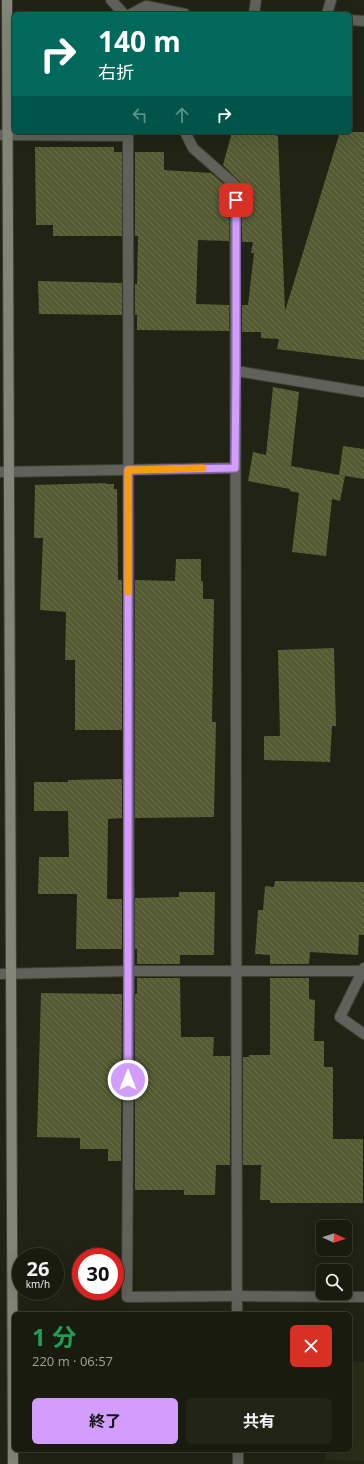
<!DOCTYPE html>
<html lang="ja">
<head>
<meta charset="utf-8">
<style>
	body { margin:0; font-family:"Open Sans","Noto Sans JP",sans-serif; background:#222418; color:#f1f3f6; height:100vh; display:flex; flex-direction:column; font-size:15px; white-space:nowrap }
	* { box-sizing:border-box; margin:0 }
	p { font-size:13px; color:#9fa19e }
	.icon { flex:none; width:22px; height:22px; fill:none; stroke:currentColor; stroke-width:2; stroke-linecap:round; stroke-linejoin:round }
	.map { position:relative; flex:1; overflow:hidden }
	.side { position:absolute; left:12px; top:1312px; width:340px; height:140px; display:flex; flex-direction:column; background:#191b0f; border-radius:6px; box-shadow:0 4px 16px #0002,0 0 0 1px #37392f }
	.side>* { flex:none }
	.guide { position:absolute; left:12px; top:12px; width:340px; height:122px; border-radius:6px; box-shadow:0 4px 16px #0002,0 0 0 1px #37392f; background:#00695c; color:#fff; overflow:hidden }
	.needle { width:26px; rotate:93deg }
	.buttons { position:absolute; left:316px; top:1220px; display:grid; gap:8px }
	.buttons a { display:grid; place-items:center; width:36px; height:36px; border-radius:6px; background:#191b0f; box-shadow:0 4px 16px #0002,0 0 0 1px #37392f; font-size:20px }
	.speed { position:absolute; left:12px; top:1248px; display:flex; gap:8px; font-size:20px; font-weight:700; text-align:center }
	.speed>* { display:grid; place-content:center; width:52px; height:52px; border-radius:50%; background:#191b0f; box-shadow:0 4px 16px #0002,0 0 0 1px #37392f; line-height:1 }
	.speed small { font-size:10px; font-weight:400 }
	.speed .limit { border:6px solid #d22; background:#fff; color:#111 }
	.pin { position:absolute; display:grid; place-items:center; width:34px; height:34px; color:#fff; margin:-17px; border-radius:8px; box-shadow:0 2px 6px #0006 }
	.me { position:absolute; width:44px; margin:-22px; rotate:0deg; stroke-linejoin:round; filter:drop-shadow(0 0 3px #0008) }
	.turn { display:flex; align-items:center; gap:14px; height:84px; padding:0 20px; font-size:18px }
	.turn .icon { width:52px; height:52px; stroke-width:2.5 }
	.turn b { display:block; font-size:28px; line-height:34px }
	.lanes { display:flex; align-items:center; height:38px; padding:0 20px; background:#0003; justify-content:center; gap:20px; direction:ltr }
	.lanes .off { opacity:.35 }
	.round { display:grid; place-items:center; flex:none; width:42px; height:42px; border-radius:6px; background:#222418 }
	.headline { display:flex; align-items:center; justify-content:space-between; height:68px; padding:0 20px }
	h1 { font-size:24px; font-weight:700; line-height:30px; color:#1e9e55 }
	.button { display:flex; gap:8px; margin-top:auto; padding:8px 20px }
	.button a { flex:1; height:46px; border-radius:6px; background:#d29dfd; color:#111; font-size:16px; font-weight:700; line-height:46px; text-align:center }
	.button a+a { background:#222418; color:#f1f3f6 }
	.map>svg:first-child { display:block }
</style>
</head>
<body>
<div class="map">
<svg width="364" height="1464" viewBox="0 0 364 1464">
	<defs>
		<pattern id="building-back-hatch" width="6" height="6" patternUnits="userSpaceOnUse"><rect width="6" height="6" fill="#545a32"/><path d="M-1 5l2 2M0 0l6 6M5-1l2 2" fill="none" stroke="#6c714f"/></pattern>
	</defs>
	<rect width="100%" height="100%" fill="#212414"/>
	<!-- built -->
	<polygon fill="#2a2d17" points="350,1362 364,1362 364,1461 325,1460 326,1450 350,1450"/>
	<!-- building -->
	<g fill="url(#building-back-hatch)">
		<polygon points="232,132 264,132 278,136 285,311 340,132 364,132 364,360 277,349 279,339 261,338 261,332 242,332 242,305 248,305 254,253 251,253 253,242 242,242 241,183 223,165"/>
		<polygon points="35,147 114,147 114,152 122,152 122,236 53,236 53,225 36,225"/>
		<polygon points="135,152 164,152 164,170 211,173 229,188 229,241 198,240 196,304 229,305 229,331 137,330 137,315 135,315 135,284 137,284 138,236 135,236"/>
		<polygon points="38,281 122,283 122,315 39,314"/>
		<polygon points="273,387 299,392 291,466 339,475 343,446 364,449 364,479 340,475 345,476 340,501 332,499 326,556 292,552 299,493 290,491 290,489 248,481 253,452 266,455"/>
		<polygon points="106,483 106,484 114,484 114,489 117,489 118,580 122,580 122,730 75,730 75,660 65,660 66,612 40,610 43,538 34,538 35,485"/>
		<polygon points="176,559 201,559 201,581 203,581 203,599 214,599 212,722 216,722 214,817 135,818 135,580 175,581"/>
		<polygon points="334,648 336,726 332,726 330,762 264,760 264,736 280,736 278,650"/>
		<polygon points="122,779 122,818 108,819 107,899 122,899 122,949 76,949 77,894 38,894 39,857 69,857 68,811 34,811 34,782 68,782 68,780"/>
		<polygon points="275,881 364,882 364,935 359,935 358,955 310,952 309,964 270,964 270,955 255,954 258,910 263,910 265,886 274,887"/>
		<polygon points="179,892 215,892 214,955 180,955 180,964 137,964 137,949 135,949 135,898 179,897"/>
		<polygon points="137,978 180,978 181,1037 214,1037 213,1056 230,1056 230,1165 216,1165 215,1195 184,1195 184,1190 135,1190 135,994 137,994"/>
		<polygon points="270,978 309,978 309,999 315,1000 314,1041 324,1041 324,1067 333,1067 333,1139 363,1139 363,1203 270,1203 270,1200 260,1200 261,1165 243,1165 243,1057 249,1057 249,1055 270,1055"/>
		<polygon points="41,993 122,994 121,1161 108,1161 108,1149 80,1149 80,1138 37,1137"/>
	</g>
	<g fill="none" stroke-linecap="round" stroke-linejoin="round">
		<!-- street casing -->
		<g stroke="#3e4132" stroke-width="12">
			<g id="street">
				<polyline points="111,0 124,14"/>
				<polyline points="131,14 146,6 185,14"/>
				<polyline points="254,14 256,0"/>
				<polyline points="327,14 331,0"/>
				<polyline points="350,20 364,21"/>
				<polyline points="185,132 193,148 235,185 237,1314"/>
				<polyline points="0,135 128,136 129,971 127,1297 236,1296 364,1297"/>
				<polyline points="236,371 364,392"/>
				<polyline points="0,472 235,468"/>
				<polyline points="364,968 340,1017 364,1034"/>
				<polyline points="0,974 129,971 362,971"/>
				<polyline points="238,1450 238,1464"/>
			</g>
		</g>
		<!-- secondary casing -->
		<g stroke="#3e4132" stroke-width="12">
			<polyline id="secondary" points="7,0 13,1464"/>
		</g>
		<!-- street -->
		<use href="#street" stroke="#60615a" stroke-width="10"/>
		<!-- secondary -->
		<use href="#secondary" stroke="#838579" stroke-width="10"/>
	</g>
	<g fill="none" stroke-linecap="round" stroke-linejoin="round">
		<!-- route casing -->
		<g stroke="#8866a4" stroke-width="10">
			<polyline id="route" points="128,1080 128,470 235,468 236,371 236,200"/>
		</g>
		<!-- route -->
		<use href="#route" stroke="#d29dfd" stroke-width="7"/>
		<!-- slow -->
		<polyline stroke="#f59e0b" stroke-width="7" points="128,592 128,470 203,468"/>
	</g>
</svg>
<div class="buttons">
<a><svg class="needle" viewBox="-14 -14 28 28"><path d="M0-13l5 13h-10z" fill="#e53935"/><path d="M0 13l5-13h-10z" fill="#9fa19e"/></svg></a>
<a><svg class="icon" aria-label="search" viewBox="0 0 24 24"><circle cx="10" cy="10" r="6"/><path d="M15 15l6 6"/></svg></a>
</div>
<div class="speed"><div>26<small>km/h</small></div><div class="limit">30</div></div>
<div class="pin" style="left:236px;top:200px;background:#d93025"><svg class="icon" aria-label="arrive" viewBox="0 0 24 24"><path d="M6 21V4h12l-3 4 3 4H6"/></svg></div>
<svg class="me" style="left:128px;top:1080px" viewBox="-20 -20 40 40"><circle r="17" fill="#d29dfd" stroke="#fff" stroke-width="3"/><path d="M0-11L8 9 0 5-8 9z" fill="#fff"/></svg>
<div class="guide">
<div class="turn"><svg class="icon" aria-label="right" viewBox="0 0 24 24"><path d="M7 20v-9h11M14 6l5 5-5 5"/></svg><div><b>140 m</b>右折</div></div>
<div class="lanes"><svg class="icon off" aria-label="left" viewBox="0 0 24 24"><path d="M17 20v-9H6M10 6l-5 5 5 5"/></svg><svg class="icon off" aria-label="ahead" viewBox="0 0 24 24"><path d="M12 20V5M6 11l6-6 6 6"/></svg><svg class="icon" aria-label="right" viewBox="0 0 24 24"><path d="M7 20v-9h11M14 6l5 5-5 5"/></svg></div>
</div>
<section class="side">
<div class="headline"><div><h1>1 分</h1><p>220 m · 06:57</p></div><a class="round" style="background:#d93025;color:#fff"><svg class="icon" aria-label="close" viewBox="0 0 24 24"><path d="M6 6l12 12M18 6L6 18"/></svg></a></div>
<div class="button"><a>終了</a><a>共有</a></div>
</section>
</div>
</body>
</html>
